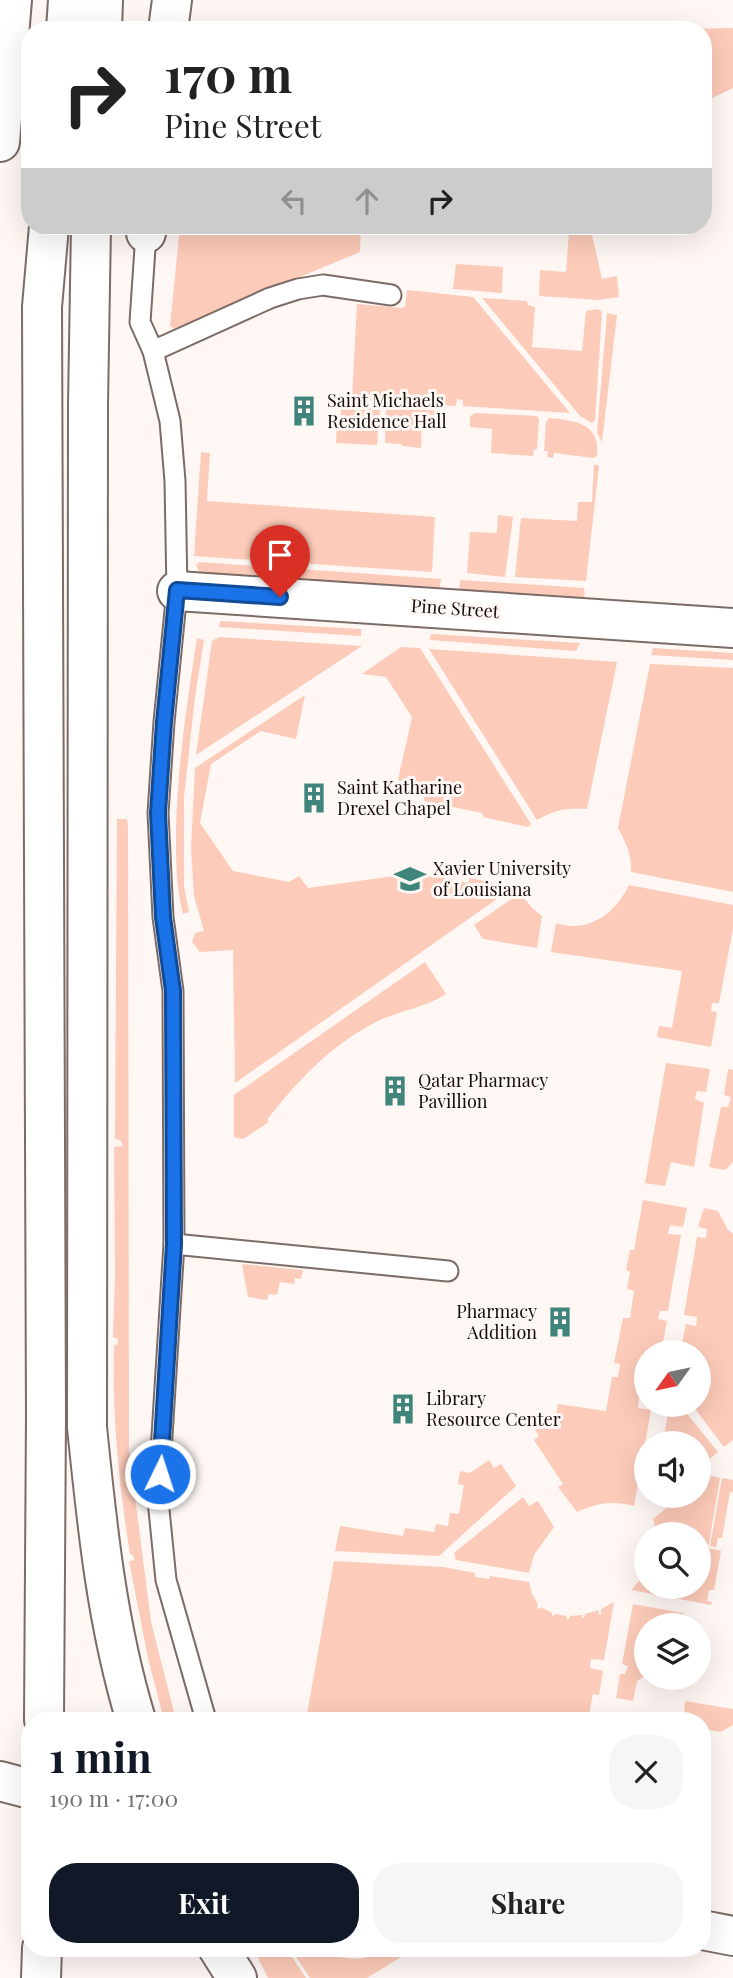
<!DOCTYPE html>
<html lang="en">
<head>
<meta charset="utf-8">
<style>
	body { margin:0; font-family:"Playfair Display",serif; background:#f6f6f6; color:#222; height:100vh; display:flex; flex-direction:column; font-size:26px; white-space:nowrap }
	* { box-sizing:border-box; margin:0 }
	p { font-size:23px; color:#767676 }
	.icon { flex:none; width:38px; height:38px; fill:none; stroke:currentColor; stroke-width:2; stroke-linecap:round; stroke-linejoin:round }
	.map { position:relative; flex:1; overflow:hidden }
	.panel { position:absolute; left:21px; top:1712px; width:690px; height:245px; display:flex; flex-direction:column; background:#fff; border-radius:28px; box-shadow:0 7px 28px #0002 }
	.panel>* { flex:none }
	.guide { position:absolute; left:21px; top:21px; width:691px; height:214px; border-radius:28px; box-shadow:0 7px 28px #0002; background:#fff; color:#222; overflow:hidden }
	.needle { width:46px; rotate:237deg }
	.tools { position:absolute; left:634px; top:1340px; display:grid; gap:14px }
	.tools a { display:grid; place-items:center; width:77px; height:77px; border-radius:50%; background:#fff; box-shadow:0 7px 28px #0002; font-size:35px }
	.pin { position:absolute; display:grid; place-items:center; width:60px; height:60px; color:#fff; margin:-72px -30px; border-radius:50% 50% 50% 0; rotate:-45deg; box-shadow:0 0 7px #0007 }
	.pin .icon { rotate:45deg }
	.me { position:absolute; width:77px; margin:-38px; rotate:4deg; stroke-linejoin:round; filter:drop-shadow(0 0 5px #0008) }
	.turn { display:flex; align-items:center; gap:24px; height:147px; padding:0 28px; font-size:32px }
	.turn .icon { width:91px; height:91px; stroke-width:2.5 }
	.turn b { display:block; font-size:49px; line-height:60px }
	.lanes { display:flex; align-items:center; height:66px; padding:0 28px; background:#0003; justify-content:center; gap:35px; direction:ltr }
	.lanes .off { opacity:.35 }
	.round { display:grid; place-items:center; flex:none; width:74px; height:74px; border-radius:28px; background:#f6f6f6 }
	.overview { display:flex; align-items:center; justify-content:space-between; height:119px; padding:0 28px }
	h1 { font-size:42px; font-weight:700; line-height:52px; color:#111827 }
	.button { display:flex; gap:14px; margin-top:auto; padding:14px 28px }
	.button a { flex:1; height:80px; border-radius:28px; background:#111827; color:#fff; font-size:28px; font-weight:700; line-height:80px; text-align:center }
	.button a+a { background:#f6f6f6; color:#222 }
	.map>svg:first-child { display:block }
</style>
</head>
<body>
<div class="map">
<svg width="733" height="1978" viewBox="0 0 733 1978">
	<rect width="100%" height="100%" fill="#fef7f4"/>
	<!-- green -->
	<g fill="#fdcbb9">
		<polygon points="733,28 733,88 704,102 704,30 633,30"/>
		<polygon points="180,226 205,226 208,229 361,226 360,252 174,329 170,326"/>
		<polygon points="559,226 590,226 602,279 617,276 619,297 599,300 539,296 540,270 566,272 569,232 552,230"/>
		<polygon points="456,264 503,267 502,293 453,289"/>
		<polygon points="407,290 473,297 570,413 463,406 463,400 457,399 456,406 352,399 357,304 402,308 405,306"/>
		<polygon points="482,298 527,301 528,305 535,307 532,347 582,351 586,311 598,309 602,312 595,420 592,423 580,416"/>
		<polygon points="607,313 617,315 602,442 597,433"/>
		<polygon points="341,405 378,407 380,410 377,445 336,443 337,422 341,421"/>
		<polygon points="388,408 445,411 448,414 446,425 422,423 421,448 402,446 401,444 385,443 386,411"/>
		<polygon points="475,413 537,416 539,419 537,449 534,450 533,456 491,453 492,429 470,427 470,416"/>
		<path d="M549 418C573 420 601 423 597 455L594 458 554 453 553 458 547 457 548 451H544L546 422Z"/>
		<polygon points="201,452 210,453 207,501 435,517 432,572 194,556"/>
		<polygon points="594,464 599,466 586,581 515,577 521,518 577,521 578,502 592,502"/>
		<polygon points="498,515 513,517 505,577 467,573 470,532 497,533"/>
		<polygon points="199,562 441,579 439,592 201,575 196,565"/>
		<polygon points="460,580 584,588 585,600 459,592"/>
		<polygon points="220,621 361,629 361,636 219,627"/>
		<polygon points="431,634 580,643 576,651 430,640"/>
		<polygon points="219,637 362,646 196,755 212,641"/>
		<path d="M197 638 204 640 195 697 184 797V886L189 912 183 914C176 885 176 864 176 833 177 768 187 703 197 638Z"/>
		<polygon points="401,647 420,648 531,824 528,827 483,817 482,813 424,801 424,795 398,780 412,717 386,677 362,674"/>
		<polygon points="653,648 733,653 733,660 651,655"/>
		<path d="M429 649 617 662 587 809C568 807 554 810 537 820Z"/>
		<path d="M650 664 733 668V892L631 872C632 855 626 843 618 828Z"/>
		<polygon points="305,695 296,739 261,731 211,764 200,823 233,871 289,882 299,876 308,888 409,874 411,870 468,883 470,878 514,887 235,1083 233,950 200,952 192,942 195,933 204,931 194,896 191,848 195,768"/>
		<path d="M117 819H127L128 826 129 1450 151 1622 176 1720H164L148 1658 129 1561 134 1560 133 1555 130 1554C119 1485 112 1416 114 1345L118 1344V1339L113 1337 115 1275 114 1147 123 1146 120 1140 115 1139Z"/>
		<path d="M629 885 733 905V929L719 1003H712L711 1011 717 1012 711 1047 657 1037 659 1026 672 1028 682 971 551 952 556 923C588 934 616 913 629 885Z"/>
		<polygon points="520,893 532,908 542,916 537,948 483,939 474,925"/>
		<path d="M425 962 446 994C425 1008 398 1011 376 1022 331 1045 297 1081 267 1120L269 1122 243 1139 234 1137V1095Z"/>
		<polygon points="666,1063 710,1069 706,1092 697,1091 695,1099 704,1103 694,1167 671,1162 665,1186 645,1183"/>
		<polygon points="728,1069 733,1070 733,1162 725,1170 709,1167 721,1107 728,1107 731,1097 724,1095"/>
		<path d="M643 1200 687 1208 683 1227 670 1225 668 1234 681 1235 668 1311H660L658 1319 667 1321 661 1353H646V1399L639 1398 638 1408 651 1410 634 1506C614 1500 595 1503 577 1512L558 1487 563 1484 534 1440 539 1436 535 1429 556 1414 558 1404 606 1411 612 1377H618L620 1364 614 1363 623 1318H630L634 1291 627 1289 630 1272 626 1270 630 1250H634Z"/>
		<polygon points="704,1208 718,1211 728,1230 733,1234 733,1440 724,1447 692,1405 698,1405 698,1353 680,1353 686,1324 696,1326 697,1317 684,1315 697,1237 706,1238 707,1229 698,1227"/>
		<polygon points="242,1264 303,1270 301,1279 295,1278 294,1284 280,1282 277,1295 269,1294 267,1300 248,1297"/>
		<polygon points="676,1405 680,1405 718,1452 698,1468 698,1444 663,1444 668,1413 674,1414"/>
		<polygon points="489,1460 494,1468 501,1464 516,1486 439,1556 335,1551 340,1526 403,1536 405,1528 434,1532 436,1524 448,1526 450,1513 459,1514 464,1485 458,1484 460,1471 470,1473"/>
		<polygon points="706,1475 720,1478 708,1548 721,1551 714,1590 709,1590 707,1601 712,1602 711,1605 631,1590 646,1573 646,1587 698,1587 698,1535 657,1535 653,1519 681,1496 698,1496 698,1482"/>
		<polygon points="722,1478 733,1480 733,1492 730,1492 722,1538 718,1538 716,1547 710,1546"/>
		<polygon points="523,1497 529,1506 538,1501 554,1527 534,1555 529,1573 456,1560 454,1553"/>
		<polygon points="334,1561 443,1567 475,1573 475,1577 489,1579 490,1576 529,1582 532,1594 538,1604 537,1608 540,1609 541,1607 552,1613 552,1617 555,1614 567,1616 566,1619 569,1619 570,1616 582,1615 582,1618 584,1618 585,1614 599,1610 598,1614 601,1614 601,1609 614,1602 604,1660 591,1659 590,1668 603,1671 599,1695 593,1694 588,1720 306,1720"/>
		<polygon points="633,1604 683,1613 691,1626 646,1626 646,1675 637,1681 633,1701 616,1698 620,1674 625,1674 628,1666 622,1664"/>
		<polygon points="685,1701 733,1709 733,1725 721,1732 702,1729 702,1720 688,1720 684,1715"/>
		<polygon points="253,1948 286,1948 306,1978 268,1978"/>
		<polygon points="290,1948 319,1948 341,1957 353,1959 364,1958 387,1948 416,1948 367,1978 310,1978"/>
	</g>
	<g fill="none" stroke-linecap="round" stroke-linejoin="round">
		<!-- lane casing -->
		<g stroke="#7c6c67" stroke-width="23">
			<g id="lane">
				<polyline points="146,233 140,322 153,351 170,421 175,481 177,591 164,722 158,813 163,917 173,991 174,1244 158,1500 166,1580 206,1720"/>
				<polyline points="153,351 270,298 298,289 323,285 391,295"/>
				<polyline points="174,1244 448,1271"/>
			</g>
		</g>
		<!-- street casing -->
		<g stroke="#7c6c67" stroke-width="42">
			<g id="street">
				<polyline points="168,30 172,0"/>
				<polyline points="146,233 147,226"/>
				<polyline points="177,591 733,628"/>
				<polyline points="702,1930 733,1936"/>
			</g>
		</g>
		<!-- highway casing -->
		<g stroke="#7c6c67" stroke-width="42">
			<g id="highway">
				<polyline points="66,30 68,0"/>
				<polyline points="102,30 103,0"/>
				<polyline points="0,142 12,0"/>
				<path d="M91 226 88 405 87 1427C97 1526 107 1625 136 1720"/>
				<polyline points="44,1720 46,1416 42,307 49,226"/>
				<polyline points="0,1781 30,1789"/>
				<polyline points="218,1948 237,1978"/>
				<polyline points="41,1978 42,1948"/>
			</g>
		</g>
		<!-- lane -->
		<use href="#lane" stroke="#fff" stroke-width="19"/>
		<!-- street -->
		<use href="#street" stroke="#fff" stroke-width="38"/>
		<!-- highway -->
		<use href="#highway" stroke="#fff" stroke-width="38"/>
	</g>
	<g fill="none" stroke-linecap="round" stroke-linejoin="round">
		<!-- route casing -->
		<g stroke="#114b97" stroke-width="18">
			<polyline id="route" points="160,1474 174,1244 173,991 163,917 158,813 164,722 177,590 280,597"/>
		</g>
		<!-- route -->
		<use href="#route" stroke="#1a73e8" stroke-width="12"/>
	</g>
	<!-- icons -->
	<defs>
		<g id="building-bare" transform="scale(2.415)"><path d="M-4-6H4V6H1V3H-1V6H-4ZM-2.5-4.3h1.7v1.8h-1.7ZM.8-4.3h1.7v1.8H.8ZM-2.5-1h1.7V.8h-1.7ZM.8-1h1.7V.8H.8Z" fill="#3f857c" stroke="#fef7f4" stroke-width="2.5" paint-order="stroke"/></g>
		<g id="university-bare" transform="scale(2.415)"><path d="M0-5L7-2L0 1L-7-2ZM-4 1L0 2.5L4 1V4Q0 6-4 4Z" fill="#3f857c" stroke="#fef7f4" stroke-width="2.5" paint-order="stroke"/></g>
	</defs>
	<g fill-rule="evenodd">
		<use href="#building-bare" x="304" y="411"/>
		<use href="#building-bare" x="314" y="798"/>
		<use href="#university-bare" x="410" y="879"/>
		<use href="#building-bare" x="395" y="1091"/>
		<use href="#building-bare" x="560" y="1322"/>
		<use href="#building-bare" x="403" y="1409"/>
	</g>
	<g text-anchor="middle" stroke-width="6" stroke-linejoin="round" paint-order="stroke">
		<!-- poi labels -->
		<g font-size="18" fill="#130d0b" stroke="#fef7f4" text-anchor="start">
			<text x="327" y="407">Saint Michaels<tspan x="327" dy="21">Residence Hall</tspan></text>
			<text x="337" y="794">Saint Katharine<tspan x="337" dy="21">Drexel Chapel</tspan></text>
			<text x="433" y="875">Xavier University<tspan x="433" dy="21">of Louisiana</tspan></text>
			<text x="418" y="1087">Qatar Pharmacy<tspan x="418" dy="21">Pavillion</tspan></text>
			<text x="537" y="1318" text-anchor="end">Pharmacy<tspan x="537" dy="21">Addition</tspan></text>
			<text x="426" y="1405">Library<tspan x="426" dy="21">Resource Center</tspan></text>
		</g>
		<!-- street labels -->
		<g font-size="18" fill="#130d0b" stroke="#fef7f4">
			<text transform="translate(455 609) rotate(4)" y="6">Pine Street</text>
		</g>
	</g>
</svg>
<div class="tools">
<a><svg class="needle" viewBox="-14 -14 28 28"><path d="M0-13l5 13h-10z" fill="#e53935"/><path d="M0 13l5-13h-10z" fill="#767676"/></svg></a>
<a><svg class="icon" aria-label="sound" viewBox="0 0 24 24"><path d="M4 9h4l5-4v14l-5-4H4zM17 9q2 3 0 6"/></svg></a>
<a><svg class="icon" aria-label="search" viewBox="0 0 24 24"><circle cx="10" cy="10" r="6"/><path d="M15 15l6 6"/></svg></a>
<a><svg class="icon" aria-label="layers" viewBox="0 0 24 24"><path d="M12 4l9 5-9 5-9-5zM3 14l9 5 9-5"/></svg></a>
</div>
<div class="pin" style="left:280px;top:597px;background:#d93025"><svg class="icon" aria-label="arrive" viewBox="0 0 24 24"><path d="M6 21V4h12l-3 4 3 4H6"/></svg></div>
<svg class="me" style="left:160px;top:1474px" viewBox="-20 -20 40 40"><circle r="17" fill="#1a73e8" stroke="#fff" stroke-width="3"/><path d="M0-11L8 9 0 5-8 9z" fill="#fff"/></svg>
<div class="guide">
<div class="turn"><svg class="icon" aria-label="right" viewBox="0 0 24 24"><path d="M7 20v-9h11M14 6l5 5-5 5"/></svg><div><b>170 m</b>Pine Street</div></div>
<div class="lanes"><svg class="icon off" aria-label="left" viewBox="0 0 24 24"><path d="M17 20v-9H6M10 6l-5 5 5 5"/></svg><svg class="icon off" aria-label="ahead" viewBox="0 0 24 24"><path d="M12 20V5M6 11l6-6 6 6"/></svg><svg class="icon" aria-label="right" viewBox="0 0 24 24"><path d="M7 20v-9h11M14 6l5 5-5 5"/></svg></div>
</div>
<section class="panel">
<div class="overview"><div><h1>1 min</h1><p>190 m · 17:00</p></div><a class="round"><svg class="icon" aria-label="close" viewBox="0 0 24 24"><path d="M6 6l12 12M18 6L6 18"/></svg></a></div>
<div class="button"><a>Exit</a><a>Share</a></div>
</section>
</div>
</body>
</html>
